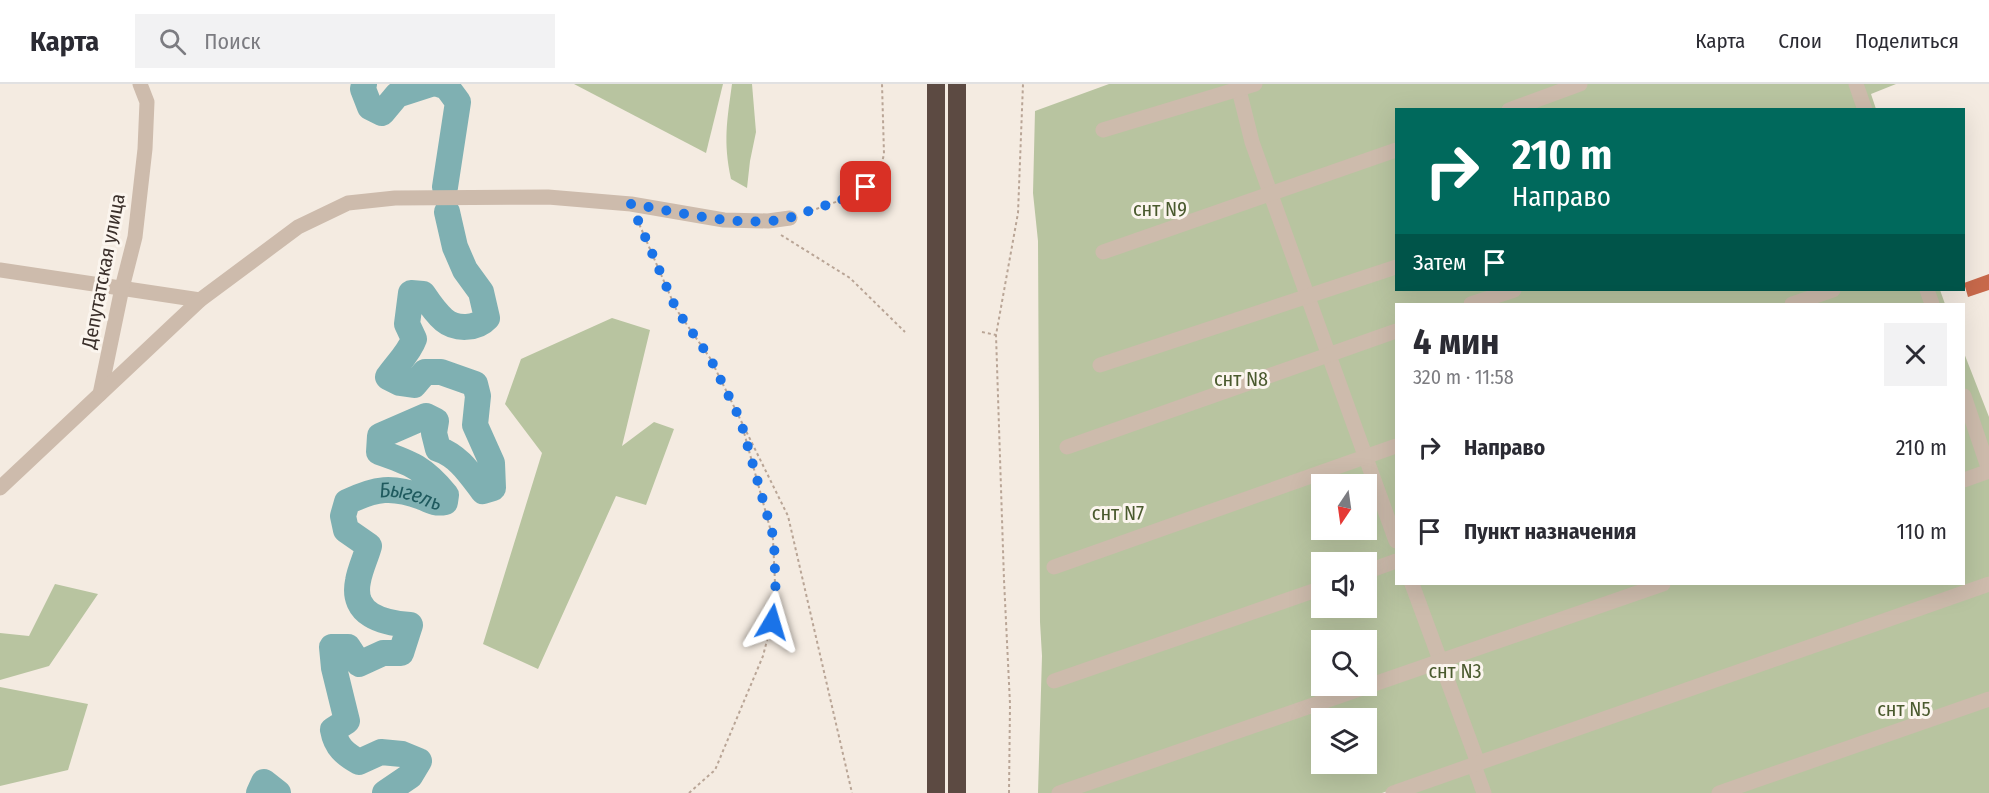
<!DOCTYPE html>
<html lang="ru">
<head>
<meta charset="utf-8">
<style>
	body { margin:0; font-family:"Fira Sans Condensed",sans-serif; background:#f2f2f3; color:#2b2b33; height:100vh; display:flex; flex-direction:column; font-size:22px; white-space:nowrap }
	* { box-sizing:border-box; margin:0 }
	p { font-size:20px; color:#7c7c81 }
	.icon { flex:none; width:33px; height:33px; fill:none; stroke:currentColor; stroke-width:2; stroke-linecap:round; stroke-linejoin:round }
	.map { position:relative; flex:1; overflow:hidden }
	.panel { position:absolute; left:1395px; top:219px; width:570px; height:282px; display:flex; flex-direction:column; background:#fff; border-radius:0px; box-shadow:0 6px 24px #0002 }
	.panel>* { flex:none }
	.guide { position:absolute; left:1395px; top:24px; width:570px; height:183px; border-radius:0px; box-shadow:0 6px 24px #0002; background:#00695c; color:#fff; overflow:hidden }
	.needle { width:39px; rotate:193deg }
	.tools { position:absolute; left:1311px; top:390px; display:grid; gap:12px }
	.tools a { display:grid; place-items:center; width:66px; height:66px; border-radius:0px; background:#fff; box-shadow:0 6px 24px #0002; font-size:30px }
	.pin { position:absolute; display:grid; place-items:center; width:51px; height:51px; color:#fff; margin:-26px; border-radius:12px; box-shadow:0 3px 9px #0006 }
	.me { position:absolute; width:66px; margin:-33px; rotate:7deg; stroke-linejoin:round; filter:drop-shadow(0 0 4px #0008) }
	.turn { display:flex; align-items:center; gap:21px; height:126px; padding:0 18px; font-size:27px }
	.turn .icon { width:78px; height:78px; stroke-width:2.5 }
	.turn b { display:block; font-size:42px; line-height:51px }
	.then { display:flex; align-items:center; height:57px; padding:0 18px; background:#0003; gap:12px; font-size:22px }
	.round { display:grid; place-items:center; flex:none; width:63px; height:63px; border-radius:0px; background:#f2f2f3 }
	.head { display:flex; align-items:center; justify-content:space-between; height:102px; padding:0 18px }
	h1 { font-size:36px; font-weight:700; line-height:45px }
	ul { padding:0; list-style:none }
	li { display:flex; align-items:center; gap:18px; height:84px; padding:0 18px }
	li div { flex:1 }
	li b { display:block; font-size:22px }
	li em { font-style:normal }
	header { display:flex; align-items:center; gap:36px; box-sizing:border-box; height:84px; padding:0 30px; background:#fff; border-bottom:2px solid #e1e1e2 }
	header strong { font-size:28px }
	nav { display:flex; gap:33px; margin-inline-start:auto; font-size:21px }
	.search { width:420px; height:54px; background:#f2f2f3; display:flex; align-items:center; gap:15px; box-sizing:border-box; padding:0 21px; border-radius:0px; color:#7c7c81; font-size:22px }
	.map>svg:first-child { display:block }
</style>
</head>
<body>
<header>
<strong>Карта</strong>
<div class="search"><svg class="icon" aria-label="search" viewBox="0 0 24 24"><circle cx="10" cy="10" r="6"/><path d="M15 15l6 6"/></svg>Поиск</div>
<nav><a>Карта</a><a>Слои</a><a>Поделиться</a></nav>
</header>
<div class="map">
<svg width="1989" height="709" viewBox="0 0 1989 709">
	<rect width="100%" height="100%" fill="#f4ebe1"/>
	<!-- green -->
	<g fill="#b8c4a0" fill-rule="evenodd">
		<polygon points="574,0 723,0 706,69"/>
		<path d="M732 0H752L756 48 750 77 747 104 731 95C723 57 727 37 732 0Z"/>
		<path d="M1109 0H1896L1871 10 1876 25 1396 26V206H1940L1945 220H1396V500H1964V269L1989 333V497L1382 709H1038L1042 572 1040 538 1038 157 1033 109 1035 27ZM1322 400H1366V446H1322ZM1322 478H1366V524H1322ZM1322 556H1366V602H1322ZM1322 634H1366V680H1322Z"/>
		<polygon points="612,234 650,246 622,362 654,338 674,345 646,421 616,412 538,585 483,560 542,369 505,320 521,275"/>
		<polygon points="55,500 98,510 49,582 0,596 0,549 29,552"/>
		<polygon points="1989,505 1989,709 1403,709"/>
		<polygon points="0,603 88,620 68,686 0,702"/>
	</g>
	<g fill="none" stroke-linecap="round" stroke-linejoin="round">
		<!-- river -->
		<g stroke="#7fb0b2" stroke-width="26">
			<polyline points="364,0 363,5 370,23 382,29 397,11 431,0"/>
			<polyline points="438,0 447,3 458,18 445,103"/>
			<polyline points="259,709 264,698 278,709"/>
			<path id="s1" d="M385 709 410 692 419 677 402 670 381 668 359 678C345 670 336 663 333 646L347 637 334 584 332 563H348L359 580 383 569H401L410 541C383 539 351 531 358 497 360 485 366 473 369 462L346 446 343 432 347 418C376 404 392 402 422 413 431 417 436 420 445 418L446 411C424 384 411 379 379 368L380 352 426 332 436 337 434 349 438 365C459 372 470 390 483 407L493 404 492 379 475 341 478 312 475 300 441 288H425L414 301 400 299 388 293C397 280 409 269 414 255L407 240 411 209 423 210C429 219 436 229 444 236 456 246 477 245 487 234L481 208 465 186 455 163 447 128"/>
		</g>
	</g>
	<!-- building -->
	<polygon fill="#c8694b" points="1989,190 1989,206 1968,213 1964,199"/>
	<g fill="none" stroke-linecap="round" stroke-linejoin="round">
		<!-- path -->
		<g stroke="#b9a596" stroke-width="2" stroke-dasharray="3 3" stroke-linecap="butt">
			<polyline points="805,129 855,111 878,96 884,70 882,0"/>
			<polyline points="637,135 676,225 710,274 788,432 852,709"/>
			<polyline points="781,151 850,194 905,248"/>
			<polyline points="982,248 996,251"/>
			<polyline points="689,709 715,686 763,572 776,521 773,455 742,341"/>
			<polyline points="1009,709 1010,620 1004,496 996,251 1018,129 1023,0"/>
		</g>
		<!-- minor -->
		<g stroke="#cdbbac" stroke-width="15">
			<polyline points="1856,0 1865,26"/>
			<polyline points="1239,6 1252,58 1271,111 1396,457"/>
			<polyline points="1509,26 1580,0"/>
			<polyline points="1103,46 1255,0"/>
			<polyline points="1103,168 1396,66"/>
			<polyline points="0,186 200,216"/>
			<polyline points="1927,206 1932,220"/>
			<polyline points="1471,220 1514,206"/>
			<polyline points="1792,220 1833,206"/>
			<polyline points="1100,281 1396,183"/>
			<polyline points="100,310 122,204 135,153 145,65 147,18 140,0"/>
			<polyline points="1964,312 1989,386"/>
			<polyline points="1067,363 1396,247"/>
			<polyline points="1964,396 1989,387"/>
			<polyline points="0,404 200,216 298,143 348,119 395,114 548,113 631,120 724,136 768,137 790,134"/>
			<polyline points="1054,483 1396,362"/>
			<polyline points="1366,488 1396,477"/>
			<polyline points="1412,500 1478,679"/>
			<polyline points="1054,597 1322,504"/>
			<polyline points="1476,687 1484,709"/>
			<polyline points="1059,709 1663,500"/>
			<polyline points="1393,709 1989,500"/>
			<polyline points="1719,709 1989,615"/>
		</g>
		<!-- highway -->
		<g stroke="#5c4a42" stroke-width="18">
			<polyline points="936,0 936,709"/>
			<polyline points="957,709 957,0"/>
		</g>
	</g>
	<g fill="none" stroke-linecap="round" stroke-linejoin="round">
		<!-- route -->
		<path stroke="#1a73e8" stroke-width="10" stroke-dasharray="0 18" d="M772 538 776 521 774 455 740 335 710 274 676 225 631 120C675 127 721 140 767 137 786 137 803 129 820 123 837 118 852 113 866 103"/>
	</g>
	<g text-anchor="middle" stroke-width="6" stroke-linejoin="round" paint-order="stroke">
		<!-- park labels -->
		<g font-size="20" fill="#4a5a2e" stroke="#fbf5ee">
			<text x="1160" y="132">снт N9</text>
			<text x="1241" y="302">снт N8</text>
			<text x="1118" y="436">снт N7</text>
			<text x="1455" y="594">снт N3</text>
			<text x="1904" y="632">снт N5</text>
		</g>
		<!-- street labels -->
		<g font-size="20" fill="#3b302b" stroke="#fbf5ee">
			<text transform="translate(103 187) rotate(-79)" y="7">Депутатская улица</text>
		</g>
		<!-- water labels -->
		<g font-size="21" font-style="italic" fill="#1f5a5e" stroke="#fbf5ee">
			<text dy="7" stroke="none"><textPath href="#s1" startOffset="596">Быгель</textPath></text>
		</g>
	</g>
</svg>
<div class="tools">
<a><svg class="needle" viewBox="-14 -14 28 28"><path d="M0-13l5 13h-10z" fill="#e53935"/><path d="M0 13l5-13h-10z" fill="#7c7c81"/></svg></a>
<a><svg class="icon" aria-label="sound" viewBox="0 0 24 24"><path d="M4 9h4l5-4v14l-5-4H4zM17 9q2 3 0 6"/></svg></a>
<a><svg class="icon" aria-label="search" viewBox="0 0 24 24"><circle cx="10" cy="10" r="6"/><path d="M15 15l6 6"/></svg></a>
<a><svg class="icon" aria-label="layers" viewBox="0 0 24 24"><path d="M12 4l9 5-9 5-9-5zM3 14l9 5 9-5"/></svg></a>
</div>
<div class="pin" style="left:866px;top:103px;background:#d93025"><svg class="icon" aria-label="arrive" viewBox="0 0 24 24"><path d="M6 21V4h12l-3 4 3 4H6"/></svg></div>
<svg class="me" style="left:772px;top:538px" viewBox="-20 -20 40 40"><path d="M0-17L14 15 0 8-14 15z" fill="#1a73e8" stroke="#fff" stroke-width="4"/></svg>
<div class="guide">
<div class="turn"><svg class="icon" aria-label="right" viewBox="0 0 24 24"><path d="M7 20v-9h11M14 6l5 5-5 5"/></svg><div><b>210 m</b>Направо</div></div>
<div class="then">Затем<svg class="icon" aria-label="arrive" viewBox="0 0 24 24"><path d="M6 21V4h12l-3 4 3 4H6"/></svg></div>
</div>
<section class="panel">
<div class="head"><div><h1>4 мин</h1><p>320 m · 11:58</p></div><a class="round"><svg class="icon" aria-label="close" viewBox="0 0 24 24"><path d="M6 6l12 12M18 6L6 18"/></svg></a></div>
<ul>
<li><svg class="icon" aria-label="right" viewBox="0 0 24 24"><path d="M7 20v-9h11M14 6l5 5-5 5"/></svg><div><b>Направо</b></div><em>210 m</em></li>
<li><svg class="icon" aria-label="arrive" viewBox="0 0 24 24"><path d="M6 21V4h12l-3 4 3 4H6"/></svg><div><b>Пункт назначения</b></div><em>110 m</em></li>
</ul>
</section>
</div>
</body>
</html>
